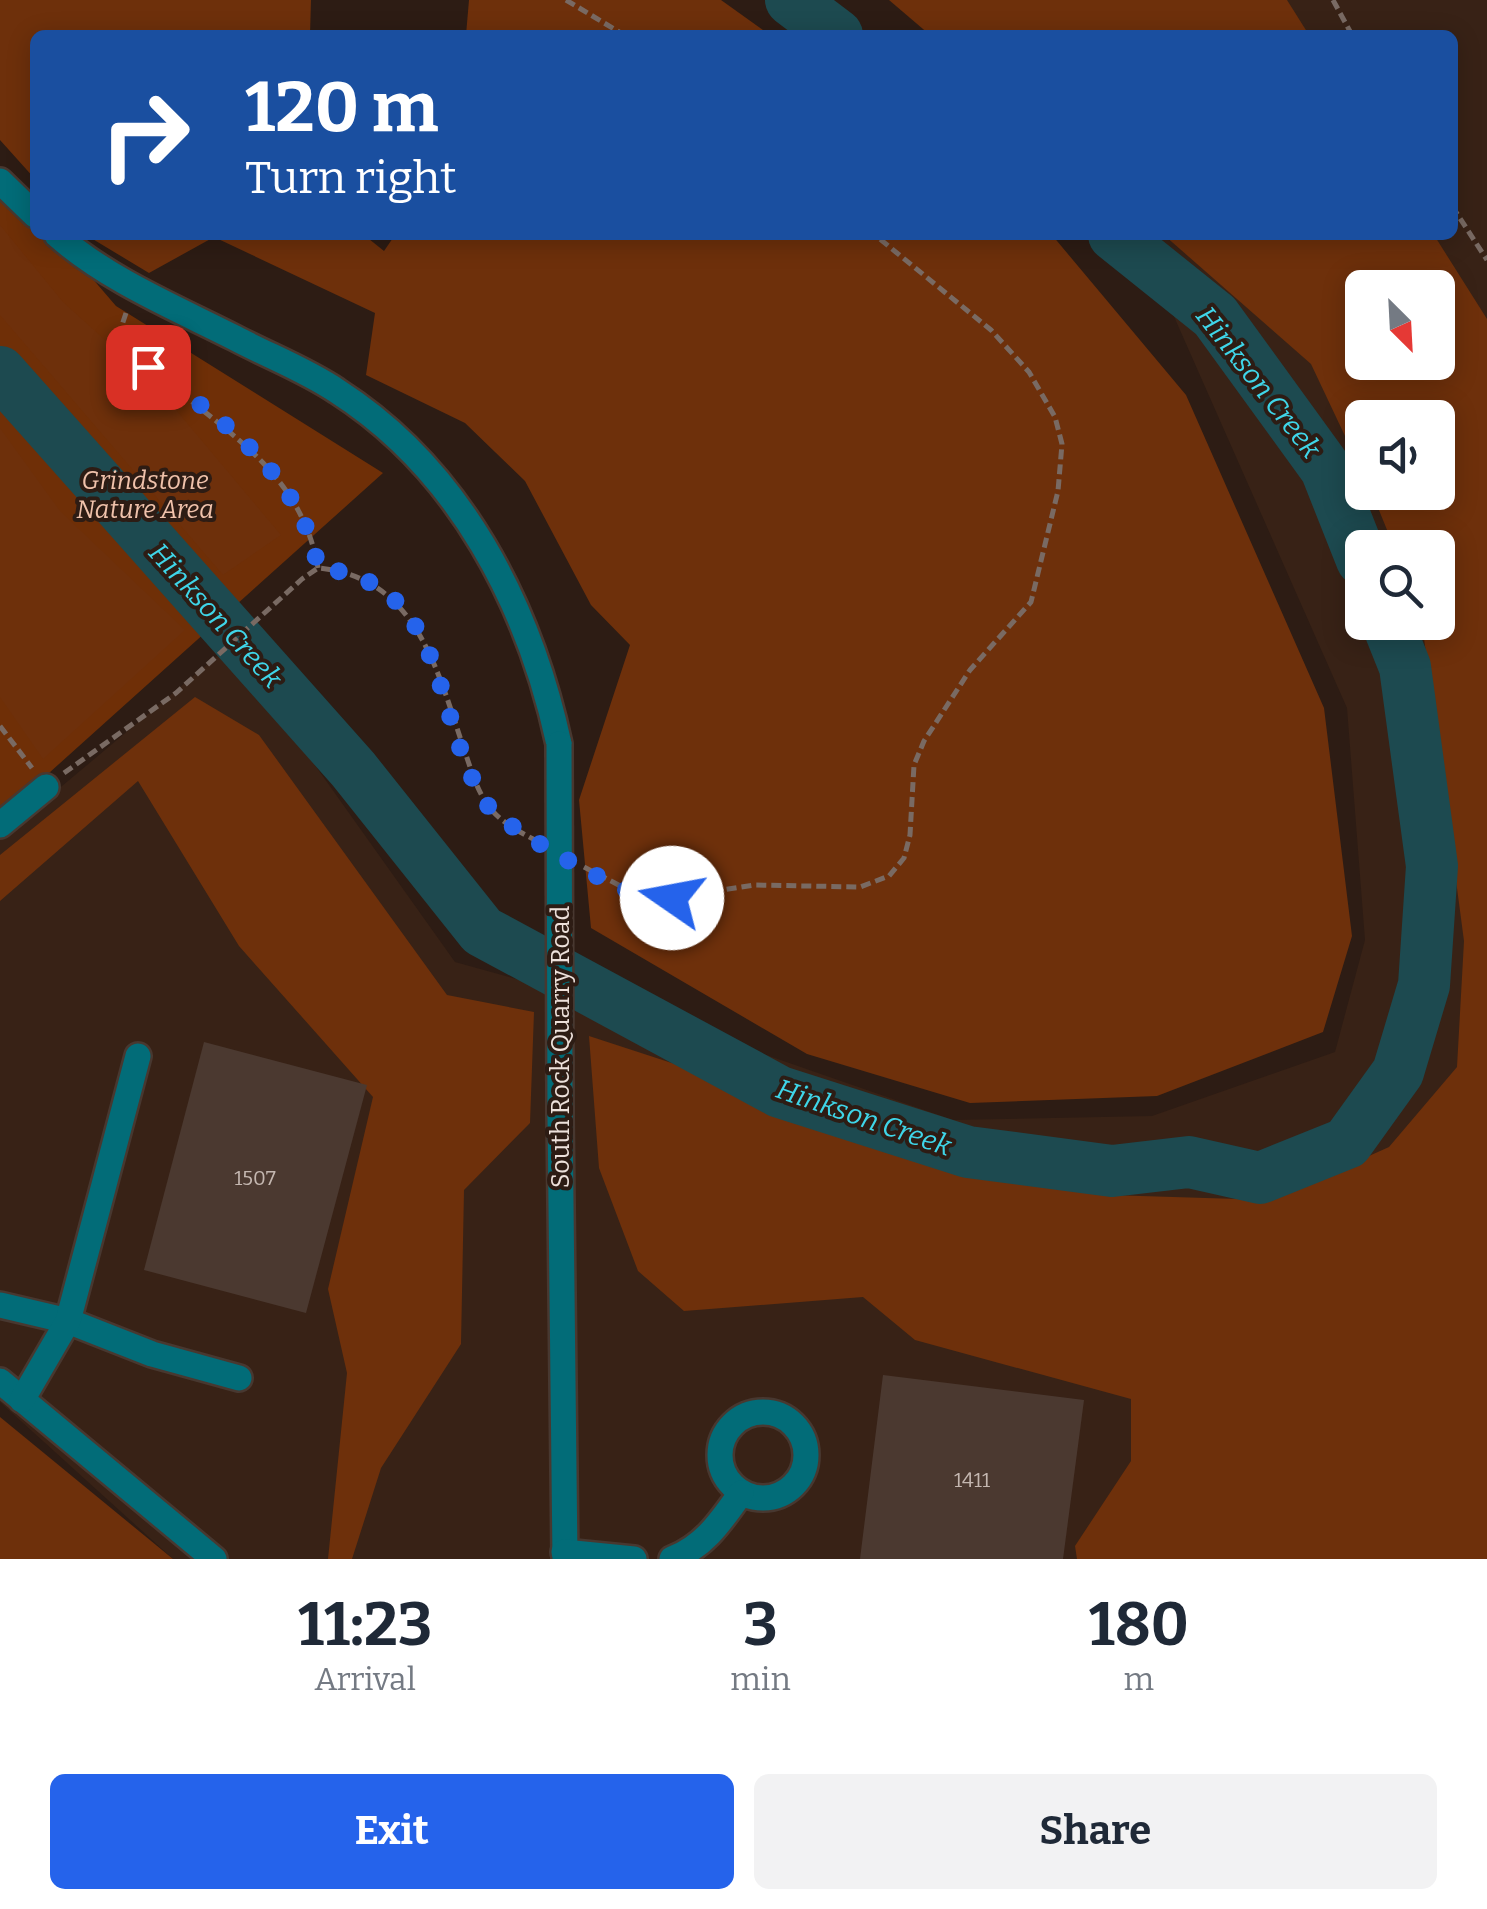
<!DOCTYPE html>
<html lang="en">
<head>
<meta charset="utf-8">
<style>
	body { margin:0; font-family:Bitter,serif; background:#f2f2f3; color:#1f2937; height:100vh; display:flex; flex-direction:column; font-size:38px; white-space:nowrap }
	* { box-sizing:border-box; margin:0 }
	p { font-size:32px; color:#747a83 }
	.icon { flex:none; width:55px; height:55px; fill:none; stroke:currentColor; stroke-width:2; stroke-linecap:round; stroke-linejoin:round }
	.map { position:relative; height:1559px; overflow:hidden }
	.drawer { display:flex; flex-direction:column; background:#fff; flex:1 }
	.drawer>* { flex:none }
	.banner { position:absolute; left:30px; top:30px; width:1428px; height:210px; border-radius:15px; box-shadow:0 5px 25px #0003; background:#1a4fa0; color:#fff; overflow:hidden }
	.needle { width:65px; rotate:156deg }
	.fabs { position:absolute; left:1345px; top:270px; display:grid; gap:20px }
	.fabs a { display:grid; place-items:center; width:110px; height:110px; border-radius:15px; background:#fff; box-shadow:0 5px 25px #0003; font-size:50px }
	.pin { position:absolute; display:grid; place-items:center; width:85px; height:85px; color:#fff; margin:-42px; border-radius:20px; box-shadow:0 5px 15px #0006 }
	.me { position:absolute; width:110px; margin:-55px; rotate:282deg; stroke-linejoin:round; filter:drop-shadow(0 0 8px #0008) }
	.turn { display:flex; align-items:center; gap:35px; height:210px; padding:0 50px; font-size:45px }
	.turn .icon { width:130px; height:130px; stroke-width:2.5 }
	.turn b { display:block; font-size:70px; line-height:85px }
	.eta { display:flex; justify-content:space-evenly; align-items:center; height:170px; text-align:center }
	.eta b { font-size:60px; font-weight:700; line-height:70px }
	.primary-button { display:flex; gap:20px; margin-top:auto; padding:20px 50px }
	.primary-button a { flex:1; height:115px; border-radius:15px; background:#2563eb; color:#fff; font-size:40px; font-weight:700; line-height:115px; text-align:center }
	.primary-button a+a { background:#f2f2f3; color:#1f2937 }
	.map>svg:first-child { display:block }
</style>
</head>
<body>
<div class="map">
<svg width="1487" height="1559" viewBox="0 0 1487 1559">
	<rect width="100%" height="100%" fill="#2d1c14"/>
	<!-- built -->
	<path fill="#382216" fill-rule="evenodd" d="M1035 0H1487V1559H173L0 1402V838L222 652 270 702 455 962 672 1022 953 1120 1152 1116 1335 1052 1365 940 1347 708 1138 235H1452V35H1051ZM1362 288H1438V362H1362ZM1362 418H1438V492H1362ZM1362 548H1438V622H1362Z"/>
	<!-- green -->
	<polygon fill="#6f2f07" points="0,170 35,211 35,235 55,235 116,306 383,473 0,817"/>
	<!-- forest -->
	<g fill="#6e300b" fill-rule="evenodd">
		<polygon points="0,0 311,0 310,35 35,35 35,179 0,140"/>
		<polygon points="469,0 721,0 770,35 466,35"/>
		<polygon points="889,0 1287,0 1309,35 930,35"/>
		<polygon points="0,225 63,302 156,386 281,535 223,575 0,315"/>
		<polygon points="86,235 364,235 384,251 395,235 1052,235 1186,395 1324,708 1352,936 1323,1032 1157,1096 970,1103 807,1054 591,928 579,800 630,645 591,605 525,481 465,423 366,375 375,313 214,237 149,273"/>
		<path d="M1164 235H1434L1487 319V1559H1077L1075 1546 1131 1461V1399L915 1340 863 1297 684 1311 638 1271 599 1168 589 1036 730 1082 770 1113 964 1175 1108 1195 1271 1200 1389 1147 1457 1067 1464 941 1422 623 1438 622V548L1394 547 1372 493 1438 492V418H1362V472L1311 364ZM1362 288H1438V362H1362Z"/>
		<polygon points="0,428 60,511 185,630 43,759 0,697"/>
		<polygon points="195,697 259,735 447,995 534,1012 530,1123 464,1190 461,1344 381,1468 352,1559 328,1559 347,1373 328,1289 373,1097 239,946 138,781 0,901 0,855"/>
		<polygon points="0,1417 173,1559 0,1559"/>
	</g>
	<g fill="none" stroke-linecap="round" stroke-linejoin="round">
		<!-- river -->
		<g stroke="#1d4a50" stroke-width="52">
			<polyline points="791,0 837,35"/>
			<polyline points="1114,235 1215,316 1326,469 1362,560"/>
			<polyline points="0,372 353,769 482,931 780,1092 968,1152 1112,1171 1189,1162 1260,1178 1347,1143 1398,1072 1424,985 1432,866 1405,667 1387,622"/>
		</g>
	</g>
	<!-- building -->
	<g fill="#4b3930">
		<polygon points="204,1042 367,1085 306,1313 144,1270"/>
		<polygon points="883,1375 1084,1400 1063,1559 860,1559"/>
	</g>
	<g fill="none" stroke-linecap="round" stroke-linejoin="round">
		<!-- minor casing -->
		<g stroke="#483830" stroke-width="30">
			<g id="minor">
				<polyline points="0,181 35,215"/>
				<path d="M57 235C108 280 176 308 235 338 269 356 306 370 337 391 460 470 529 605 559 744"/>
				<polyline points="0,825 46,787"/>
				<polyline points="560,1115 565,1559"/>
				<polyline points="0,1305 68,1321 152,1354 239,1378"/>
				<polyline points="0,1381 214,1559"/>
				<polyline points="22,1400 68,1321 138,1056"/>
				<circle cx="763" cy="1455" r="43"/>
				<polyline points="564,1552 634,1559"/>
				<path d="M672 1559C705 1546 721 1521 741 1493"/>
			</g>
		</g>
		<!-- path -->
		<g stroke="#796a63" stroke-width="5" stroke-dasharray="10 5" stroke-linecap="butt">
			<polyline points="566,0 624,35"/>
			<polyline points="1333,0 1352,35"/>
			<polyline points="1452,206 1487,260"/>
			<path d="M126 313 120 331C185 418 297 448 318 568"/>
			<polyline points="0,726 32,768"/>
			<path d="M64 773 176 693 302 579 318 568C415 577 436 666 463 746 470 766 477 793 491 809 502 823 520 832 535 840"/>
			<polyline points="584,867 634,893 672,898 754,885 860,887 889,876 904,858 910,835 914,765 924,741 970,670 1031,602 1058,491 1062,444 1055,417 1029,372 991,330 875,235"/>
		</g>
		<!-- minor -->
		<use href="#minor" stroke="#026c78" stroke-width="25"/>
		<!-- minor-bridge casing -->
		<g stroke="#483830" stroke-width="30" stroke-linecap="butt">
			<polyline id="minor-bridge" points="559,744 560,1115"/>
		</g>
		<!-- minor-bridge -->
		<use href="#minor-bridge" stroke="#026c78" stroke-width="25"/>
	</g>
	<g fill="none" stroke-linecap="round" stroke-linejoin="round">
		<!-- route -->
		<path stroke="#2563eb" stroke-width="18" stroke-dasharray="0 32.4" d="M148 367C220 417 302 476 318 568 454 581 430 725 489 807 504 827 609 885 634 893 646 896 660 896 672 898"/>
	</g>
	<g text-anchor="middle" stroke-width="8" stroke-linejoin="round" paint-order="stroke">
		<!-- number labels -->
		<g font-size="20" fill="#c4b7b0">
			<text x="255" y="1185">1507</text>
			<text x="972" y="1487">1411</text>
		</g>
		<!-- park labels -->
		<g font-size="25" font-style="italic" fill="#f0c2ab" stroke="#2d1c14">
			<text x="145" y="489">Grindstone<tspan x="145" dy="29">Nature Area</tspan></text>
		</g>
		<!-- street labels -->
		<g font-size="25" fill="#ede1db" stroke="#2d1c14">
			<text transform="translate(560 1047) rotate(-90)" y="9">South Rock Quarry Road</text>
		</g>
		<!-- water labels -->
		<g font-size="28" font-style="italic" fill="#3fd5e8" stroke="#2d1c14">
			<text transform="translate(1259 382) rotate(52)" y="10">Hinkson Creek</text>
			<text transform="translate(216 615) rotate(48)" y="10">Hinkson Creek</text>
			<text transform="translate(864 1117) rotate(19)" y="10">Hinkson Creek</text>
		</g>
	</g>
</svg>
<div class="fabs">
<a><svg class="needle" viewBox="-14 -14 28 28"><path d="M0-13l5 13h-10z" fill="#e53935"/><path d="M0 13l5-13h-10z" fill="#747a83"/></svg></a>
<a><svg class="icon" aria-label="sound" viewBox="0 0 24 24"><path d="M4 9h4l5-4v14l-5-4H4zM17 9q2 3 0 6"/></svg></a>
<a><svg class="icon" aria-label="search" viewBox="0 0 24 24"><circle cx="10" cy="10" r="6"/><path d="M15 15l6 6"/></svg></a>
</div>
<div class="pin" style="left:148px;top:367px;background:#d93025"><svg class="icon" aria-label="arrive" viewBox="0 0 24 24"><path d="M6 21V4h12l-3 4 3 4H6"/></svg></div>
<svg class="me" style="left:672px;top:898px" viewBox="-20 -20 40 40"><circle r="19" fill="#fff"/><path d="M0-13L10 11 0 6-10 11z" fill="#2563eb"/></svg>
<div class="banner">
<div class="turn"><svg class="icon" aria-label="right" viewBox="0 0 24 24"><path d="M7 20v-9h11M14 6l5 5-5 5"/></svg><div><b>120 m</b>Turn right</div></div>
</div>
</div>
<section class="drawer">
<div class="eta">
<div><b>11:23</b><p>Arrival</p></div>
<div><b>3</b><p>min</p></div>
<div><b>180</b><p>m</p></div>
</div>
<div class="primary-button"><a>Exit</a><a>Share</a></div>
</section>
</body>
</html>
